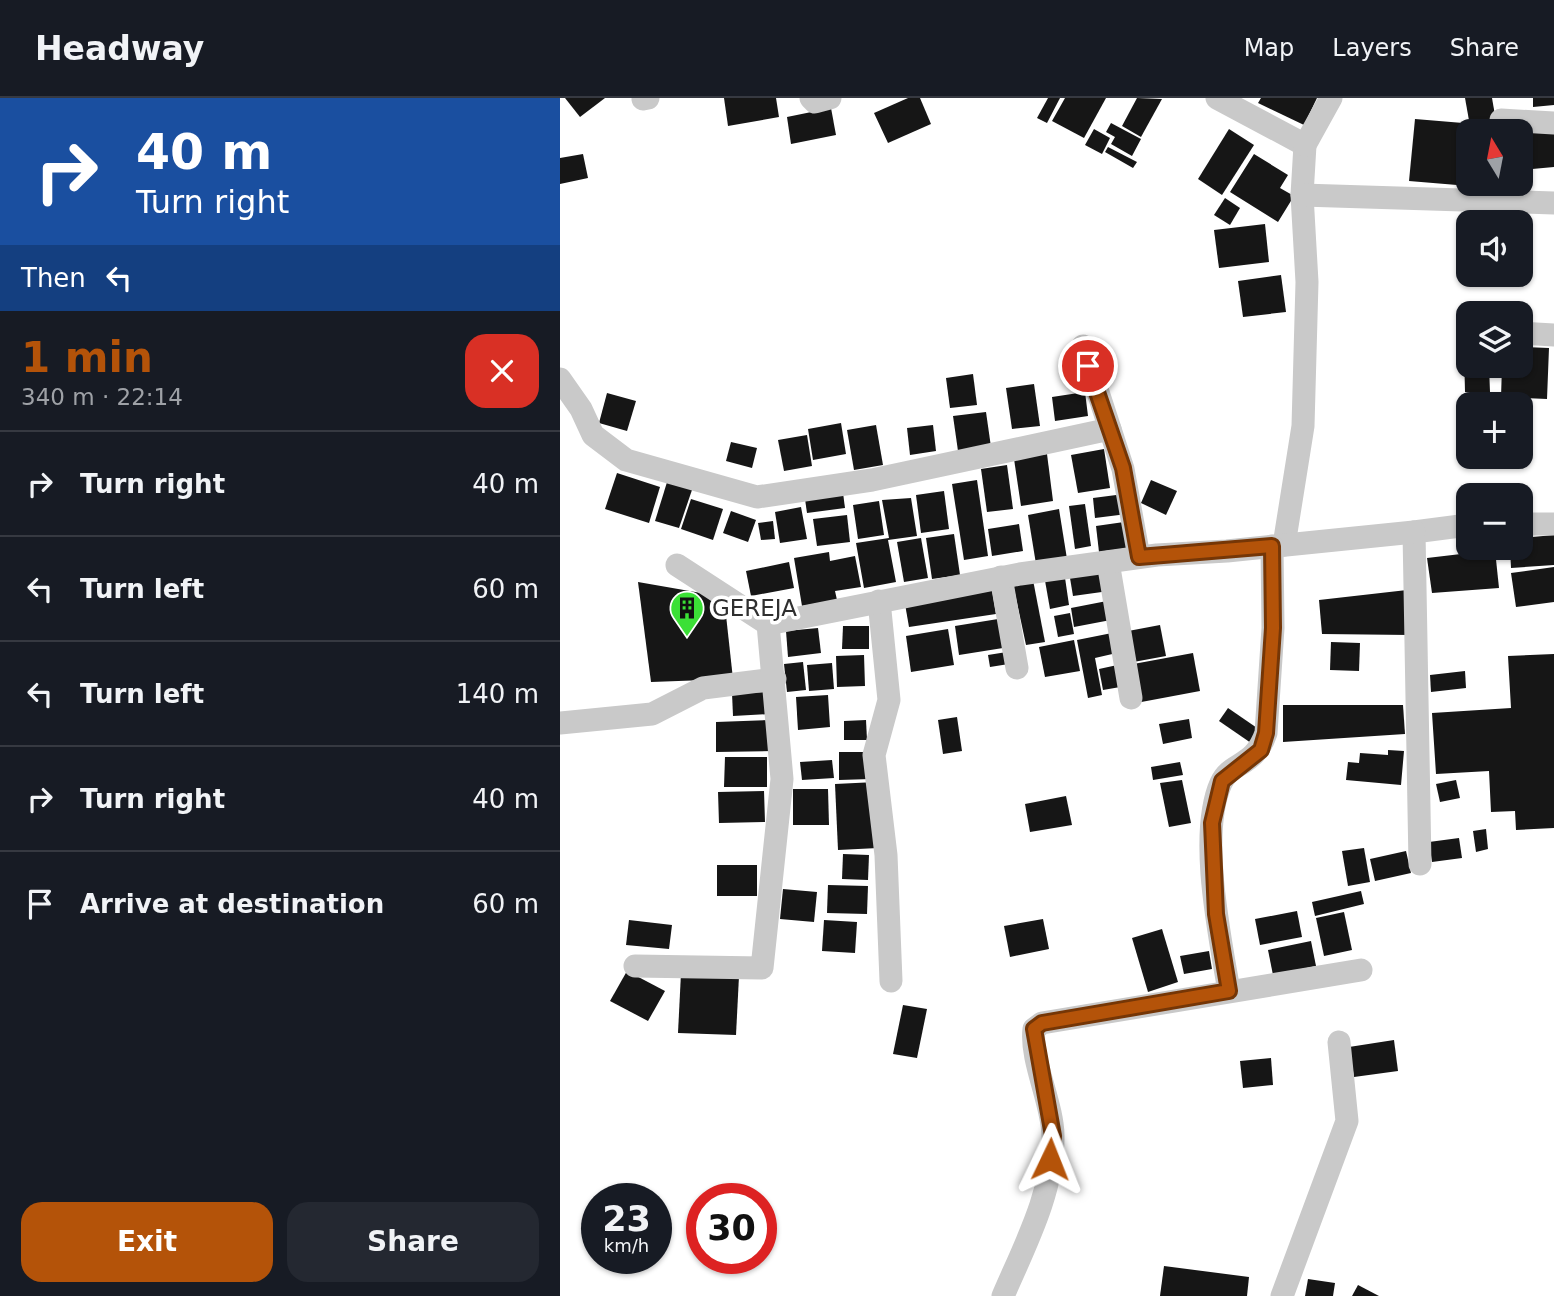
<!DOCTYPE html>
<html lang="en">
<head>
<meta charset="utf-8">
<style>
	body { margin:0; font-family:"DejaVu Sans",sans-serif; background:#242831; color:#f1f3f6; height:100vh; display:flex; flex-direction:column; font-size:26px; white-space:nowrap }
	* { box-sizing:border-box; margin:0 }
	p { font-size:23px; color:#9ea1a6 }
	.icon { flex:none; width:38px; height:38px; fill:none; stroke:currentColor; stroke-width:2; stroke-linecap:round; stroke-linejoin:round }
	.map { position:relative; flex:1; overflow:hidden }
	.drawer { display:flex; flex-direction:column; background:#171b24; width:560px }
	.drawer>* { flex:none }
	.banner { background:#1a4fa0; color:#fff; overflow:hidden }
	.needle { width:46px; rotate:350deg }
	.tools { position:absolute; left:896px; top:21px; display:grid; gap:14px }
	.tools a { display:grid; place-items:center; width:77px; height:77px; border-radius:14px; background:#171b24; box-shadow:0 2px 5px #0004; font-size:35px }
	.speed { position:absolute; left:21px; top:1085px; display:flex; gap:14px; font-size:35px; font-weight:700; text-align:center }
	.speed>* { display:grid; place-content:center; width:91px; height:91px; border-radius:50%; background:#171b24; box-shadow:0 2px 5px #0004; line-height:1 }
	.speed small { font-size:18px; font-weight:400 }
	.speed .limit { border:10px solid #d22; background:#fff; color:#111 }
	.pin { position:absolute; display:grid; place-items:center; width:60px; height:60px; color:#fff; margin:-30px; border:4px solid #fff; border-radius:50%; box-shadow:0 2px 7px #0007 }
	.me { position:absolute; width:77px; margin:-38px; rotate:2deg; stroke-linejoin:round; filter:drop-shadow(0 0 5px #0008) }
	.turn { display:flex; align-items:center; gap:24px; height:147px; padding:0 21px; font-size:32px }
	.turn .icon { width:91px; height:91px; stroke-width:2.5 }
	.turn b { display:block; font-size:49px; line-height:60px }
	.then { display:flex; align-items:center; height:66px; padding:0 21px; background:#0003; gap:14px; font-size:26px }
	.round { display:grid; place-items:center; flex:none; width:74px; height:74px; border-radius:21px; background:#242831 }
	.overview { display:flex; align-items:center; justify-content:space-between; height:119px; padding:0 21px }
	h1 { font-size:42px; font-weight:700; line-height:52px; color:#b45309 }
	.button { display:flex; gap:14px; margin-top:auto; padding:14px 21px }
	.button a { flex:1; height:80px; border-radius:21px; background:#b45309; color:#fff; font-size:28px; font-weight:700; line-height:80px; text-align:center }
	.button a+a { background:#242831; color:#f1f3f6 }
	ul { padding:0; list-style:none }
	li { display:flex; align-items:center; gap:21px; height:105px; padding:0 21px; border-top:2px solid #363941 }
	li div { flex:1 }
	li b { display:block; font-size:26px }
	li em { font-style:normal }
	header { display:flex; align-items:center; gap:42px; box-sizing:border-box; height:98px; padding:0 35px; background:#171b24; border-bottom:2px solid #363941 }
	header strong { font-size:33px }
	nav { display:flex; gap:38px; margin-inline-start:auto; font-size:24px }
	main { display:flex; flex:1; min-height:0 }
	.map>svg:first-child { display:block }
</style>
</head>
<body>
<header>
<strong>Headway</strong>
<nav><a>Map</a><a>Layers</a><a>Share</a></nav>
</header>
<main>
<section class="drawer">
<div class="banner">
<div class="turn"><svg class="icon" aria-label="right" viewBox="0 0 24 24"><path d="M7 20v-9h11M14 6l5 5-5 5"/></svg><div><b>40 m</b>Turn right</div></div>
<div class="then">Then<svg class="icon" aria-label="left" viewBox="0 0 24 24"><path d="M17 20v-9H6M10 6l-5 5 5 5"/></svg></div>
</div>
<div class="overview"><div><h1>1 min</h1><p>340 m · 22:14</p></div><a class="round" style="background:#d93025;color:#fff"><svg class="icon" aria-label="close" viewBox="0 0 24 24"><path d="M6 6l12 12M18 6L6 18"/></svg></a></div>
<ul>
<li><svg class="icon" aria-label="right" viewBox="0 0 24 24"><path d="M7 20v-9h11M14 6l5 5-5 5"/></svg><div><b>Turn right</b></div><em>40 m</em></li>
<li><svg class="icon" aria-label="left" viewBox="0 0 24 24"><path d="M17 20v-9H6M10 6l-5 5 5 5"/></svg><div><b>Turn left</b></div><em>60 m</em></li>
<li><svg class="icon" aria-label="left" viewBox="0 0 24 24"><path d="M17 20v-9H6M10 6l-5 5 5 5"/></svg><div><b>Turn left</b></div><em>140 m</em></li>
<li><svg class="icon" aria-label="right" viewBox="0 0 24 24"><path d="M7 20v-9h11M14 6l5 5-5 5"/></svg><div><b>Turn right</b></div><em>40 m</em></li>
<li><svg class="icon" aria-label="arrive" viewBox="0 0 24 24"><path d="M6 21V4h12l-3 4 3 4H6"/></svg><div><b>Arrive at destination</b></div><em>60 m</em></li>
</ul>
<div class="button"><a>Exit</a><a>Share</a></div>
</section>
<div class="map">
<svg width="994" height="1198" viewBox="0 0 994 1198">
	<rect width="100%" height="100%" fill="#fff"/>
	<!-- building -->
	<g fill="#161616">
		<polygon points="5,0 45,0 20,19"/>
		<polygon points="164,0 216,0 219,19 168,28"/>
		<polygon points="348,0 360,0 371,26 328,45 314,15"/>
		<polygon points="488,0 500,0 487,25 477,20"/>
		<polygon points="505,0 546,0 524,40 492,23"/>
		<polygon points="577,0 602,1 581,39 562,28"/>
		<polygon points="701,0 757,0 744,27 698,5"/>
		<polygon points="905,0 932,0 936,23 910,28"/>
		<polygon points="973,0 994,0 994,7 973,9"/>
		<polygon points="271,10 276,37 231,46 227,19"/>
		<polygon points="855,21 903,25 897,87 849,83"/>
		<polygon points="551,25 581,41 572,58 551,46 555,39 546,34"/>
		<polygon points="994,29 994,69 961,72 961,33"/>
		<polygon points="534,31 550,40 542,56 525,47"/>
		<polygon points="669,31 694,47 662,97 638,81"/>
		<polygon points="548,49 577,64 573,70 545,54"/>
		<polygon points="23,56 28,80 0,86 0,60"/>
		<polygon points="694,56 728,77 720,90 734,98 718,124 670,94"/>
		<polygon points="665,100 680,110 670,127 654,117"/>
		<polygon points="705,126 709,164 659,170 654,132"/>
		<polygon points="721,177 726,214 683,219 678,183"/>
		<polygon points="961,249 989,250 987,301 941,299 942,268 961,268"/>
		<polygon points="904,253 908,253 908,268 929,268 930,294 905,294"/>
		<polygon points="413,276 417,307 390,310 386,280"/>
		<polygon points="474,286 480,328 452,331 446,290"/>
		<polygon points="525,294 528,318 495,323 492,299"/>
		<polygon points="47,295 76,303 67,333 39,325"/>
		<polygon points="426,314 431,349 398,353 393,318"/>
		<polygon points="281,325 286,356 253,362 248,331"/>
		<polygon points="316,327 323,367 294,372 287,332"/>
		<polygon points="373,327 376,353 350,357 347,330"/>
		<polygon points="247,337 252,368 224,373 218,342"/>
		<polygon points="171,344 197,350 192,370 166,363"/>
		<polygon points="544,351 550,390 518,395 511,357"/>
		<polygon points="487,356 493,403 461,408 454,361"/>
		<polygon points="447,367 453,411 427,414 421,371"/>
		<polygon points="57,375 100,389 89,425 45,411"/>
		<polygon points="108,381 133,389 119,430 95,423"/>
		<polygon points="417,382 428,458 404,462 392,386"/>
		<polygon points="591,382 617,393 606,417 581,405"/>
		<polygon points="384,393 389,431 361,435 356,397"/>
		<polygon points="283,395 285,410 247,415 245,401"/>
		<polygon points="564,396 567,416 535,420 533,400"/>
		<polygon points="351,400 357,438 328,442 336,484 304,490 296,445 329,440 322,402"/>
		<polygon points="131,401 163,411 153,442 121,431"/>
		<polygon points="319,403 324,437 298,441 293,407"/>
		<polygon points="525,406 531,448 515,451 509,408"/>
		<polygon points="241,409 247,441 220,445 215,414"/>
		<polygon points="499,411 507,461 476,466 468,417"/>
		<polygon points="171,413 196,422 188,444 163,435"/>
		<polygon points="287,417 290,444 257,448 253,421"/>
		<polygon points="213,423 215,441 201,442 198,425"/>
		<polygon points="564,424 568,450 539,454 536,428"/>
		<polygon points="459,426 463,453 432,458 428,431"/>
		<polygon points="394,436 400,477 372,481 366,440"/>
		<polygon points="994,437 994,467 951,470 950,450 961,450 961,440"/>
		<polygon points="361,440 368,480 344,484 337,444"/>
		<polygon points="935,452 939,490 872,495 867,460"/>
		<polygon points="269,454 270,463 295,458 301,489 275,493 277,502 242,508 234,460"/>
		<polygon points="229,464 234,490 191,498 186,473"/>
		<polygon points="545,468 549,493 513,498 509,474"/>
		<polygon points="994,469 994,504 956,509 951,475"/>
		<polygon points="504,473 509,507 490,511 484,477"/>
		<polygon points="473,482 485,544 466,547 453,486"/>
		<polygon points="78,484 164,499 173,581 91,584"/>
		<polygon points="432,492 436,516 349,529 345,506"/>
		<polygon points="847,492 850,537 762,536 759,502"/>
		<polygon points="552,502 556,521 514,529 511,510"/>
		<polygon points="510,515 514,536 498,539 494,518"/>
		<polygon points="438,521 443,550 399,557 395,528"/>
		<polygon points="600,527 606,558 568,565 563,534"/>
		<polygon points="283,528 309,528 309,551 282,551"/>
		<polygon points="258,530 261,555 228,559 226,533"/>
		<polygon points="388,531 394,567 351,574 346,538"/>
		<polygon points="557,534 561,554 535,560 542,597 528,600 517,542"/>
		<polygon points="514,542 520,573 485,579 479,549"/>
		<polygon points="771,544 800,545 799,573 770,572"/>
		<polygon points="453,553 455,565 430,569 428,557"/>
		<polygon points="633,555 640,593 576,605 568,567"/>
		<polygon points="994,556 994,730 956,732 955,713 931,714 929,673 876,676 872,615 951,610 948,558"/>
		<polygon points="304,557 305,588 277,589 276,558"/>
		<polygon points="243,564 246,592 227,594 224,566"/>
		<polygon points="272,565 274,591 249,593 247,567"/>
		<polygon points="562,566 566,588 543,592 539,571"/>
		<polygon points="905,573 906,590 871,594 870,577"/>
		<polygon points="210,594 211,616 173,618 172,595"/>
		<polygon points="268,597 270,629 238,632 236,599"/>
		<polygon points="723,607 843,607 845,636 723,644"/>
		<polygon points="668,610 700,632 691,645 659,623"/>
		<polygon points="397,619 402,653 383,656 378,622"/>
		<polygon points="629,621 632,640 603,646 599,626"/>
		<polygon points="211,622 212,653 156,654 156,624"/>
		<polygon points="306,622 307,642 284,642 284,623"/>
		<polygon points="828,652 844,653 841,687 786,682 788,664 799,665 800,655 828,657"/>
		<polygon points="279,654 310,654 311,681 279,682"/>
		<polygon points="165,659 207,659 207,689 164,689"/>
		<polygon points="272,662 274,680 242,682 240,664"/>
		<polygon points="620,664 623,677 593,682 591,669"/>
		<polygon points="622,682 631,725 609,729 600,685"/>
		<polygon points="896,682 900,700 880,704 876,686"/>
		<polygon points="316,684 318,750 278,752 275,686"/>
		<polygon points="233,691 268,691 269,727 233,727"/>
		<polygon points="204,693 205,724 159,725 158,694"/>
		<polygon points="506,698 512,727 470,734 465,706"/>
		<polygon points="926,731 928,751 916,754 913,733"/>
		<polygon points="899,740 902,760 872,764 869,744"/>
		<polygon points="804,750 810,784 788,788 782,753"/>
		<polygon points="846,753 851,775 815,783 810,761"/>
		<polygon points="283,756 309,757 308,782 282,781"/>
		<rect x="157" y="767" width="40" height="31"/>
		<polygon points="268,787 308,788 307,816 267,815"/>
		<polygon points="223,791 257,794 254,824 220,821"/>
		<polygon points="801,793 804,806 755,818 752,804"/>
		<polygon points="737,813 742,839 700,847 695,821"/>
		<polygon points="784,814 792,852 764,858 756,820"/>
		<polygon points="483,821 489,851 450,859 444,828"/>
		<polygon points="69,822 112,827 109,851 66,847"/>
		<polygon points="264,822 297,824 295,855 262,853"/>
		<polygon points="602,831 618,884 588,894 572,840"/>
		<polygon points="751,843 756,868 713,877 708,852"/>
		<polygon points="649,853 652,871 624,876 620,858"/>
		<polygon points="67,873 105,893 88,923 50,903"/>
		<polygon points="121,875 179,878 176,937 118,935"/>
		<polygon points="343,907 367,911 357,960 333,956"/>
		<polygon points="834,942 838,973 794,979 789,949"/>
		<polygon points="711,960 713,987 683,990 680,963"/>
		<polygon points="604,1168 689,1179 687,1198 600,1198"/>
		<polygon points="748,1181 775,1185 773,1198 745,1198"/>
		<polygon points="798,1187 819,1198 792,1198"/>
	</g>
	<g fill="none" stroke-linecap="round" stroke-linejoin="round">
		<!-- minor -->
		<g stroke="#c9c9c9" stroke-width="23">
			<polyline points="251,0 255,4 270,0"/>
			<polyline points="657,0 745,47 742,97 747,184 743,328 724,447"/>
			<polyline points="83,1 88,0"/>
			<polyline points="941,22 994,25"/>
			<polyline points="745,47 771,0"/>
			<polyline points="742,97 994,105"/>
			<polyline points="961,235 994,237"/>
			<polyline points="523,248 550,331"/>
			<polyline points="0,281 21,311 33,337 66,362 197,399 312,382 550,331 563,371 579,459"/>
			<polyline points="961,426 994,426"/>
			<polyline points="548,464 571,600"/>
			<polyline points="117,467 208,526"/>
			<polyline points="441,479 457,570"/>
			<polyline points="319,503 329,602 314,657 326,757 331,883"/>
			<polyline points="0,625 92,616 143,590 215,581"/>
			<polyline points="860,766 854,434 908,427"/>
			<polyline points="75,868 202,870 222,681 208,526 460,476 597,457 667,453 854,434"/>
			<path d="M669 893C660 839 638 736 661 685 671 663 694 670 706 635L713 530 712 448"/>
			<path d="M443 1198C464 1149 494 1093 493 1038 493 1006 470 962 474 931L482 925 801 872"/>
			<polyline points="722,1198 787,1023 779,944"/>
		</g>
	</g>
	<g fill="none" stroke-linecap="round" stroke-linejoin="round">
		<!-- route casing -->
		<g stroke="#753606" stroke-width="18">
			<polyline id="route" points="490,1061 493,1038 474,931 482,925 669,893 656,816 652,725 662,683 701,652 706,635 713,530 712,448 579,459 563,370 528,268"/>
		</g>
		<!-- route -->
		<use href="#route" stroke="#b45309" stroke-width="12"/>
	</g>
	<!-- icons -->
	<defs>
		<g id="building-pin" transform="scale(1.75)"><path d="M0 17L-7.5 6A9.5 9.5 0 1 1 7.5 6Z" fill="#3be036" stroke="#fff"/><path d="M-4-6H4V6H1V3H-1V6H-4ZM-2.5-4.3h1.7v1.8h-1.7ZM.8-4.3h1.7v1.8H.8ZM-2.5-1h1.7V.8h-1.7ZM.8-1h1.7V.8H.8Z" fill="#111"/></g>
	</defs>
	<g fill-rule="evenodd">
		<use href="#building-pin" x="127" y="510"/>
	</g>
	<g text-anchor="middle" stroke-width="7" stroke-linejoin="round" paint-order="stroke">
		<!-- poi labels -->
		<g font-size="23" fill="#2f2f2f" stroke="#fff" text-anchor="start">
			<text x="152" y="518">GEREJA</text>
		</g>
	</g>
</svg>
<div class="tools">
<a><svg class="needle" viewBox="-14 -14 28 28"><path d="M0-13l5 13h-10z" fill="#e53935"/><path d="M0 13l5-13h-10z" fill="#9ea1a6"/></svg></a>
<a><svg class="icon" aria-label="sound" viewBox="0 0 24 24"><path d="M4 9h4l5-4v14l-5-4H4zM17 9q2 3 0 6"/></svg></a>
<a><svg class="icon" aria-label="layers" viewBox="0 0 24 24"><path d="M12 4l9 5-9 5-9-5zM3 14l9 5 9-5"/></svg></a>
<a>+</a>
<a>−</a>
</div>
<div class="speed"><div>23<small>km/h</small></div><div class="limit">30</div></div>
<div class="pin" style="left:528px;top:268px;background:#d93025"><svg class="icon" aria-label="arrive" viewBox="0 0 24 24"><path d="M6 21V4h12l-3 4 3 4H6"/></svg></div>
<svg class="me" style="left:490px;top:1061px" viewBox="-20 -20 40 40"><path d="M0-17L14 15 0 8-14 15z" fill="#b45309" stroke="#fff" stroke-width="4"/></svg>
</div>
</main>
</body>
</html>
